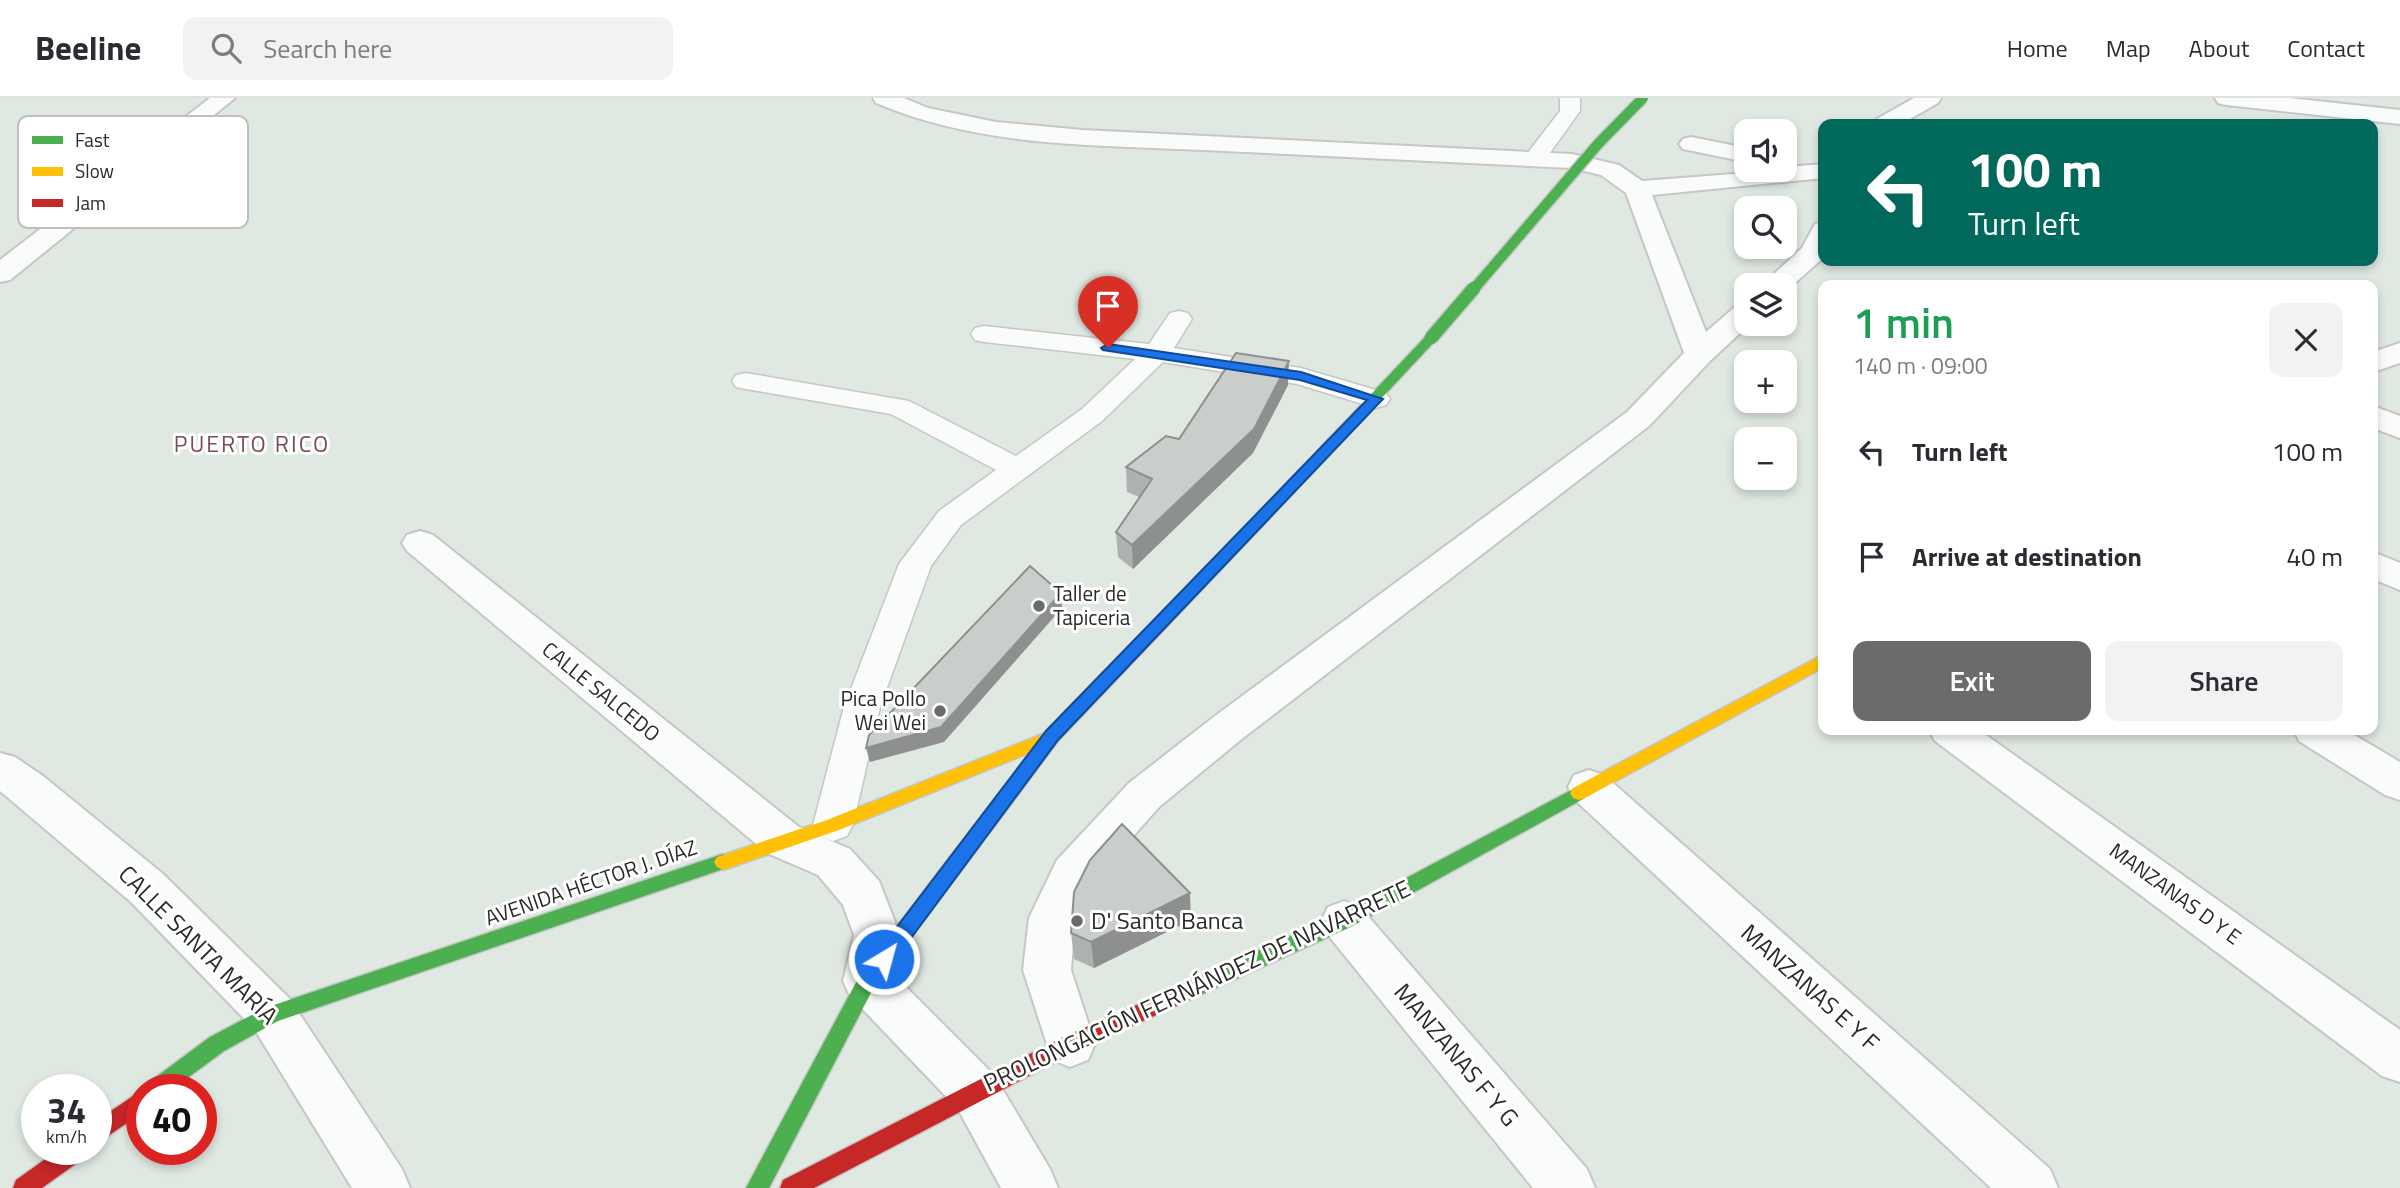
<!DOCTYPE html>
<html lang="en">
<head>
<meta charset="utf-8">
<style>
	body { margin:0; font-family:"Titillium Web",sans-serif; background:#f2f2f3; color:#2b2b33; height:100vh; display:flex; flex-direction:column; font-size:26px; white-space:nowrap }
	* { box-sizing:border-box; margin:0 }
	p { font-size:23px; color:#7c7c81 }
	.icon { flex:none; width:38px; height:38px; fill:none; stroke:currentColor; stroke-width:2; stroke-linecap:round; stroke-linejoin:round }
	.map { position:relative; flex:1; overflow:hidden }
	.sheet { position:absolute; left:1818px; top:182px; width:560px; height:455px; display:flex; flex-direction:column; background:#fff; border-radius:14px; box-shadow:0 4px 10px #0003 }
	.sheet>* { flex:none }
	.top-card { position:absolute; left:1818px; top:21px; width:560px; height:147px; border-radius:14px; box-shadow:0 4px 10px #0003; background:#00695c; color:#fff; overflow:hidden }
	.buttons { position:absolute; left:1734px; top:21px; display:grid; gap:14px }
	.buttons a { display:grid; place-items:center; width:63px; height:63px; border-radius:14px; background:#fff; box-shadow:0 4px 10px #0003; font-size:35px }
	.speed { position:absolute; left:21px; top:976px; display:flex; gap:14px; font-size:35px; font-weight:700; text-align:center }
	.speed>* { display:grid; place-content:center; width:91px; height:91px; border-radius:50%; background:#fff; box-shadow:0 4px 10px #0003; line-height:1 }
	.speed small { font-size:18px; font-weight:400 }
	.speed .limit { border:10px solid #d22; background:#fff; color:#111 }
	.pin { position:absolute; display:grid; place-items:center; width:60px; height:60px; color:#fff; margin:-72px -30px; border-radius:50% 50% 50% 0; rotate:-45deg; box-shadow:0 0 7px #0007 }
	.pin .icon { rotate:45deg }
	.me { position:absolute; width:77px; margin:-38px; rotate:37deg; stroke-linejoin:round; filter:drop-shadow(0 0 5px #0008) }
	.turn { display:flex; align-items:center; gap:24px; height:147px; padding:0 35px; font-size:32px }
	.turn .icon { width:91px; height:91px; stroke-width:2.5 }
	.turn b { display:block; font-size:49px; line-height:60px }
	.round { display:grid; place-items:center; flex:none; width:74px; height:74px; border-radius:14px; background:#f2f2f3 }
	.headline { display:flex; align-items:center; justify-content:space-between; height:119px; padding:0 35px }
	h1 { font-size:42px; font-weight:600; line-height:52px; color:#1e9e55 }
	.cta { display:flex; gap:14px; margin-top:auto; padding:14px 35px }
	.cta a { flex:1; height:80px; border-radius:14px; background:#6a6c6a; color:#fff; font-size:28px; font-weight:600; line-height:80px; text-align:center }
	.cta a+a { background:#f2f2f3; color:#2b2b33 }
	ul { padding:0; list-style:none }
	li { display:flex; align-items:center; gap:21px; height:105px; padding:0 35px }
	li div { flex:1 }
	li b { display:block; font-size:26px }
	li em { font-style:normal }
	header { display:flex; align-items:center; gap:42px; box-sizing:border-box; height:98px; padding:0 35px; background:#fff; border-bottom:2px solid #e1e1e2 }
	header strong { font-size:33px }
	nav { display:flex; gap:38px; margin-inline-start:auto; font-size:24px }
	.search { width:490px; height:63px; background:#f2f2f3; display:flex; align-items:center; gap:18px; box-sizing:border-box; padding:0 24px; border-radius:14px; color:#7c7c81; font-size:26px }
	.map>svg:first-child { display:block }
</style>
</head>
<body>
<header>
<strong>Beeline</strong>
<div class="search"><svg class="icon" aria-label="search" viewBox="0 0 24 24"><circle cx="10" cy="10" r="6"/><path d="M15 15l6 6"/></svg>Search here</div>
<nav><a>Home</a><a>Map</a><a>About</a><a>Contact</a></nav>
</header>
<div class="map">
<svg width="2400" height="1090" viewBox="0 0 2400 1090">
	<rect width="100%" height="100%" fill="#e0e8e2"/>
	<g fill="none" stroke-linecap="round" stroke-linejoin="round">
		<!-- lane casing -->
		<g stroke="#c5c6c5" stroke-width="3">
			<g id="lane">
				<polygon points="1560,0 1580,0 1580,13 1542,66 1526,66 1523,61 1560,13"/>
				<polygon points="1179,213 1188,215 1192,221 1174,250 1301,270 1386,295 1390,301 1386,307 1376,310 1297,286 1163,264 1102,323 961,427 931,468 880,609 853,727 847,738 833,743 819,738 813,727 844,609 899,466 939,413 996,372 891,316 746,291 736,289 732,283 736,277 746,275 909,303 1016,358 1082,311 1135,261 984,244 975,242 971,236 975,230 984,228 1149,246 1170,215"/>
			</g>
		</g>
		<!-- street casing -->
		<g stroke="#c5c6c5" stroke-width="4">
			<g id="street">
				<polygon points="210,0 235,0 10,182 0,184 0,162"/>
				<path d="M873 0H904L928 10 996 24 1082 32 1572 56 1619 67 1642 83 1785 72V69L1824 66V80L1652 97 1706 234 1736 208 1746 205V226H1750L1711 262 1649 328 1243 640 1159 709 1090 787 1075 820 1071 872 1095 946 1088 962 1070 969 1052 962 1023 872 1029 820 1057 762 1129 685 1215 618 1627 314 1684 255 1626 95 1601 77 1572 70C1450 64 1328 58 1205 52 1095 47 979 49 876 5Z"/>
				<polygon points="1914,0 1941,0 1938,5 1901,26 1873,26 1877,21"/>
				<polygon points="2215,0 2289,0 2400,12 2400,26 2226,7 2218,5"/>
				<polygon points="1691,39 1746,50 1746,64 1683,51 1679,46 1683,41"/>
				<polygon points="1824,124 1823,160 1786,193 1785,187 1762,187 1802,150 1815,126"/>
				<polygon points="2400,245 2400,265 2373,274 2373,254"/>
				<polygon points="2373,308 2400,318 2400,340 2373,330"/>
				<polygon points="420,433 433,437 799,729 850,751 879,783 900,837 893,876 994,977 1050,1071 1058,1090 1001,1090 958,1011 850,898 843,883 854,837 843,807 818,777 767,755 407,453 402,445 407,437"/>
				<polygon points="2373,454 2400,465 2400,492 2373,481"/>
				<polygon points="1929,632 1979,632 2400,932 2400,984 2382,978 1935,643"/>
				<polygon points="2294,632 2346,632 2400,664 2400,702 2385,697 2299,643"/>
				<polygon points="0,655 15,659 43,678 163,776 289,900 402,1071 410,1090 352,1090 255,932 131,804 0,693"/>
				<polygon points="1589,672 1604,677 2050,1071 2058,1090 1991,1090 1574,701 1568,689 1574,677"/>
				<polygon points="1344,803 1360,809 1587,1071 1595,1090 1533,1090 1328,837 1321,823 1328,809"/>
			</g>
		</g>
		<!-- fast casing -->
		<g stroke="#c5c6c5" stroke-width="3">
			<g id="fast">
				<polygon points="1431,236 1437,240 1435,243 1248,443 1238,443 1236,440 1238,437 1427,237"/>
				<polygon points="1040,647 1046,649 1049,654 1046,659 874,889 769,1090 746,1090 860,877 1034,649"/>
				<polygon points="1579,688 1585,690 1588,695 1585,700 1351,829 1185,904 1178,907 1171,904 1168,898 1171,892 1337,817"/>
				<polygon points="723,756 729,759 732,764 729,769 278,923 224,953 171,992 144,992 148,985 210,939 265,910"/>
			</g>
		</g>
		<!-- slow casing -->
		<g stroke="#c5c6c5" stroke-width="3">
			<g id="slow">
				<polygon points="1824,556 1824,569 1585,700 1579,702 1573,700 1570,695 1573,690"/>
				<polygon points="1050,633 1056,634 1058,639 1056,644 839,732 723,772 717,769 714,764 717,759 827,722"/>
			</g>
		</g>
		<!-- jam casing -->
		<g stroke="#c5c6c5" stroke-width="3">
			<g id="jam">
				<polygon points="1243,435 1250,440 1248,443 1058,643 1046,659 1034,659 1031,654 1046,633 1238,437"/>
				<polygon points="1178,889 1185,892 1188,898 1185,904 1077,953 814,1090 780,1090 783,1082 1063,939"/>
				<polygon points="142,992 142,1015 96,1046 96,1023"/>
				<polygon points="58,1052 87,1052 84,1060 42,1090 13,1090 16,1082"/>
			</g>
		</g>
		<!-- lane -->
		<use href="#lane" fill="#fafcfb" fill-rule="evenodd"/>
		<!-- street -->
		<use href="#street" fill="#fafcfb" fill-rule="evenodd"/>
		<!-- fast -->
		<use href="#fast" fill="#4caf50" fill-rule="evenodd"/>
		<!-- slow -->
		<use href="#slow" fill="#ffc107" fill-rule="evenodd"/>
		<!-- jam -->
		<use href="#jam" fill="#c62828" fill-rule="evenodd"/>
		<!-- fast-bridge-far1 casing -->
		<g stroke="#c5c6c5" stroke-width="13" stroke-linecap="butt">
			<polyline id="fast-bridge-far1" points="1473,192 1598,46 1643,0"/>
		</g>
		<!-- fast-bridge casing -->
		<g stroke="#c5c6c5" stroke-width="16" stroke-linecap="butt">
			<polyline id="fast-bridge" points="1431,240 1474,190"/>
		</g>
		<!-- fast-bridge-far1 -->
		<use href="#fast-bridge-far1" stroke="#4caf50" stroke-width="10"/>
		<!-- fast-bridge -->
		<use href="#fast-bridge" stroke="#4caf50" stroke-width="13"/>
	</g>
	<!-- wall -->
	<g fill="#adb1af">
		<polygon points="1288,287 1253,355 1133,471 1118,459 1116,434 1139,399 1127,394 1126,369 1179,341"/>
		<polygon points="1191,822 1094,870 1074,861 1071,835"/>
	</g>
	<!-- shaded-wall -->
	<g fill="#8d908e">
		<polygon points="1289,263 1288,287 1253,355 1133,471 1132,447"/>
		<polygon points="1061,495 1062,510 944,644 870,664 866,650"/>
		<polygon points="1190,795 1191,822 1094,870 1091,844"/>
	</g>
	<!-- building -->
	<g fill="#c9cecb" stroke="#8d908e" stroke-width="2">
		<polygon points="1236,255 1289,263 1254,331 1132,447 1116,434 1152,381 1126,369 1166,338 1179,341"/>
		<polygon points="1030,468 1061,495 941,629 866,650 869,637"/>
		<polygon points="1122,726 1190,795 1091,844 1071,835 1074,794 1090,762"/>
	</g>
	<!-- route -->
	<polygon fill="#1a73e8" stroke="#114b97" stroke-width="2" points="1108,246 1301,274 1383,301 1058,642 891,867 884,869 877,867 874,861 877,855 1046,633 1367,302 1300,282 1103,252 1101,250"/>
	<!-- markers -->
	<g fill="#6a6c6a" stroke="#fff" stroke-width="2.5">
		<circle cx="1039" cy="508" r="7"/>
		<circle cx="940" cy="613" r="7"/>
		<circle cx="1077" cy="823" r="7"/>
	</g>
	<g text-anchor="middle" stroke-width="6" stroke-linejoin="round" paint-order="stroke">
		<!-- poi labels -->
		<g font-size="21" fill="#2a2a2a" stroke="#fff" text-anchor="start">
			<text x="1053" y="503">Taller de<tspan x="1053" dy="24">Tapiceria</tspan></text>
			<text x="926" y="608" text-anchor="end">Pica Pollo<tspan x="926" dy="24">Wei Wei</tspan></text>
		</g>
		<!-- street labels -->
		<g font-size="21" fill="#2a2a2a" stroke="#fff">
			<text transform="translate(601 594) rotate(39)" y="7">CALLE SALCEDO</text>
			<text transform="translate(591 785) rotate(-19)" y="7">AVENIDA HÉCTOR J. DÍAZ</text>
			<text transform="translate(2175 796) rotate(36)" y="7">MANZANAS D Y E</text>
		</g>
		<!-- neighbourhood labels -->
		<g font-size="23" letter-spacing="2" fill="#794c5f" stroke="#fff">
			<text x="252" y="354">PUERTO RICO</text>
		</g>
		<!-- near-poi labels -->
		<g font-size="24" fill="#2a2a2a" stroke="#fff" text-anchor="start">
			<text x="1091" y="831">D' Santo Banca</text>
		</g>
		<!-- near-street labels -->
		<g font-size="24" fill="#2a2a2a" stroke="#fff">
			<text transform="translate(198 847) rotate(45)" y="8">CALLE SANTA MARÍA</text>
			<text transform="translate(1197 888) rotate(-25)" y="8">PROLONGACIÓN FERNÁNDEZ DE NAVARRETE</text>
			<text transform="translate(1810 890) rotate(42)" y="8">MANZANAS E Y F</text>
			<text transform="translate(1456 957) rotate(50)" y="8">MANZANAS F Y G</text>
		</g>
	</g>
	<!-- legend -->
	<rect x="18" y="18" width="230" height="112" rx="10" fill="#fff" stroke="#bfbfbf" stroke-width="2"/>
	<rect x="32" y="38" width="31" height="8" fill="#4caf50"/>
	<rect x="32" y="69" width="31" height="9" fill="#ffc107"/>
	<rect x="32" y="101" width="31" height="8" fill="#c62828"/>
	<g font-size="19" fill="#2a2a2a">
		<text x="75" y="49">Fast</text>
		<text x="75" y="80">Slow</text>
		<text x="75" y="112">Jam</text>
	</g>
</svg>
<div class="buttons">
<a><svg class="icon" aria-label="sound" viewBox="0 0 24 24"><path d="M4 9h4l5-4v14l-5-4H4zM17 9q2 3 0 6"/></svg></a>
<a><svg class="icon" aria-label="search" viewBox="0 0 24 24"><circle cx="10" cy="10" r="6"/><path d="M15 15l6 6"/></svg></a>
<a><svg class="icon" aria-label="layers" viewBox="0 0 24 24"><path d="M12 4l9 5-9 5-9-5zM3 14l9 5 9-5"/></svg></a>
<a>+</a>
<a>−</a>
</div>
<div class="speed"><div>34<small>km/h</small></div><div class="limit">40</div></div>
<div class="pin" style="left:1108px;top:250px;background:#d93025"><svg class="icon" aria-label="arrive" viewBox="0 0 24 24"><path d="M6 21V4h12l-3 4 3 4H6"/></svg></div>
<svg class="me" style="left:884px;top:861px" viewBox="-20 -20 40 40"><circle r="17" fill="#1a73e8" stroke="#fff" stroke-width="3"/><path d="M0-11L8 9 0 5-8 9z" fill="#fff"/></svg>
<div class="top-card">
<div class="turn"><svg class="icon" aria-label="left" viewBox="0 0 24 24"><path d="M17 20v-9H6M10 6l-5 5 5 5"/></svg><div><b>100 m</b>Turn left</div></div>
</div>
<section class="sheet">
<div class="headline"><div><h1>1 min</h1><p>140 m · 09:00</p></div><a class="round"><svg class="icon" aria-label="close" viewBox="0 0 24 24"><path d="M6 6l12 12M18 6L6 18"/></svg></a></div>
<ul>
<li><svg class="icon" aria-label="left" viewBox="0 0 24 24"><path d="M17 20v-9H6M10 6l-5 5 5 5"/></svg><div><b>Turn left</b></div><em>100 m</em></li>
<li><svg class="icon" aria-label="arrive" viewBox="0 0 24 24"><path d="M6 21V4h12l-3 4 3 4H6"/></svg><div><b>Arrive at destination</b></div><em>40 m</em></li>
</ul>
<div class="cta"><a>Exit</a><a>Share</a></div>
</section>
</div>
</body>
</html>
